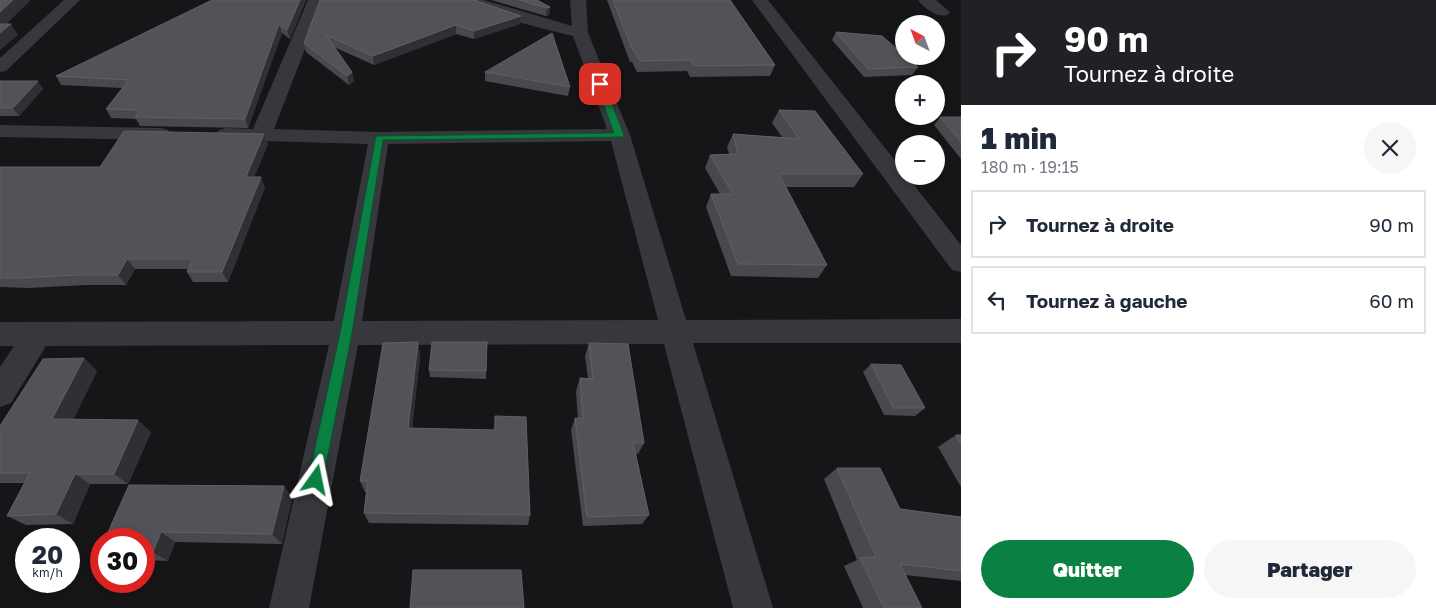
<!DOCTYPE html>
<html lang="fr">
<head>
<meta charset="utf-8">
<style>
	body { margin:0; font-family:"Golos Text",sans-serif; background:#f6f6f7; color:#1f2937; height:100vh; display:flex; flex-direction:column; font-size:19px; white-space:nowrap }
	* { box-sizing:border-box; margin:0 }
	p { font-size:16px; color:#747a83 }
	.icon { flex:none; width:28px; height:28px; fill:none; stroke:currentColor; stroke-width:2; stroke-linecap:round; stroke-linejoin:round }
	.map { position:relative; flex:1; overflow:hidden }
	.side { display:flex; flex-direction:column; background:#fff; width:475px }
	.side>* { flex:none }
	.guide { background:#202124; color:#fff; overflow:hidden }
	.needle { width:32px; rotate:319deg }
	.buttons { position:absolute; left:895px; top:15px; display:grid; gap:10px }
	.buttons a { display:grid; place-items:center; width:50px; height:50px; border-radius:50%; background:#fff; box-shadow:0 2px 8px #0003; font-size:25px }
	.speed { position:absolute; left:15px; top:528px; display:flex; gap:10px; font-size:25px; font-weight:700; text-align:center }
	.speed>* { display:grid; place-content:center; width:65px; height:65px; border-radius:50%; background:#fff; box-shadow:0 2px 8px #0003; line-height:1 }
	.speed small { font-size:12px; font-weight:400 }
	.speed .limit { border:8px solid #d22; background:#fff; color:#111 }
	.pin { position:absolute; display:grid; place-items:center; width:42px; height:42px; color:#fff; margin:-21px; border-radius:10px; box-shadow:0 2px 8px #0006 }
	.me { position:absolute; width:55px; margin:-28px; rotate:12deg; stroke-linejoin:round; filter:drop-shadow(0 0 4px #0008) }
	.turn { display:flex; align-items:center; gap:18px; height:105px; padding:0 20px; font-size:22px }
	.turn .icon { width:65px; height:65px; stroke-width:2.5 }
	.turn b { display:block; font-size:35px; line-height:42px }
	.round { display:grid; place-items:center; flex:none; width:52px; height:52px; border-radius:26px; background:#f6f6f7 }
	.headline { display:flex; align-items:center; justify-content:space-between; height:85px; padding:0 20px }
	h1 { font-size:30px; font-weight:800; line-height:38px }
	.button { display:flex; gap:10px; margin-top:auto; padding:10px 20px }
	.button a { flex:1; height:58px; border-radius:30px; background:#0b8043; color:#fff; font-size:20px; font-weight:800; line-height:58px; text-align:center }
	.button a+a { background:#f6f6f7; color:#1f2937 }
	ul { padding:0; list-style:none }
	li { display:flex; align-items:center; gap:15px; height:68px; margin:0 10px 8px; padding:0 10px; border:2px solid #e0e1e3; border-radius:0px }
	li div { flex:1 }
	li b { display:block; font-size:19px }
	li em { font-style:normal }
	main { display:flex; flex:1; min-height:0 }
	.map>svg:first-child { display:block }
</style>
</head>
<body>
<main>
<div class="map">
<svg width="961" height="608" viewBox="0 0 961 608">
	<rect width="100%" height="100%" fill="#161618"/>
	<g fill="none" stroke-linecap="round" stroke-linejoin="round">
		<!-- minor -->
		<g fill="#37383d" fill-rule="evenodd">
			<polygon points="64,0 80,0 6,71 0,72 0,58"/>
			<path d="M308 0H324L274 129 379 132 607 129 573 36C554 31 474 13 464 0H484L572 26 570 0H586L588 33 630 135 686 320 961 319V343H693L773 608H733L664 344 358 345 309 608H269L329 345 46 346 11 403 0 407V367L14 346H0V322L334 321 368 144 226 140 219 138 216 134 219 130 226 128 253 129ZM611 141 658 320 362 321 388 144Z"/>
			<polygon points="752,0 768,0 904,172 904,176 907,176 961,245 961,272 952,270"/>
			<path d="M918 0H936L950 12 947 15C937 18 925 9 918 0Z"/>
			<polygon points="0,125 161,128 168,130 171,134 168,138 161,140 0,137"/>
		</g>
	</g>
	<!-- wall -->
	<g fill="#47494d">
		<polygon points="306,0 290,39 282,33 248,128 140,126 136,119 111,118 106,109 122,88 61,85 56,76"/>
		<polygon points="320,0 520,24 474,39 456,34 374,65 334,47 352,72 354,81 349,85 306,52 304,43"/>
		<polygon points="491,0 537,0 550,7 549,15 546,16"/>
		<polygon points="607,0 730,0 775,65 770,76 690,77 687,71 637,72 632,62 630,62"/>
		<polygon points="836,32 918,67 912,75 864,77 832,40"/>
		<polygon points="485,72 570,87 568,96 485,81"/>
		<polygon points="0,81 43,89 19,116 0,116"/>
		<polygon points="779,110 863,174 854,187 786,187 827,265 818,278 731,276 706,207 711,194 720,194 705,168 710,155 729,154 727,147 733,134 782,137 772,123"/>
		<polygon points="940,117 961,117 961,159 934,125"/>
		<polygon points="264,134 268,144 254,177 265,187 228,282 193,282 187,272 188,269 135,269 126,285 85,285 29,288 0,287 0,167 100,167"/>
		<polygon points="418,342 420,356 412,428 494,430 495,416 530,515 528,525 369,523 364,513 366,492 365,492 360,481"/>
		<polygon points="487,342 486,379 430,377 429,370"/>
		<polygon points="589,343 644,443 638,454 636,454 649,515 642,524 583,526 571,430 575,418 578,419 576,391 580,378 588,379 585,356"/>
		<polygon points="871,364 925,408 915,416 884,415 863,372"/>
		<polygon points="97,371 73,419 151,432 128,484 90,484 73,524 26,525 7,516 24,483 0,483 0,426"/>
		<polygon points="956,435 961,435 961,487 938,447"/>
		<polygon points="837,468 900,509 961,517 961,581 905,575 922,608 863,608 844,566 857,560 824,479"/>
		<polygon points="284,486 292,498 282,544 175,542 168,561 144,560 144,539"/>
	</g>
	<!-- shaded-wall -->
	<g fill="#2f3033">
		<polygon points="13,0 31,0 0,30 0,12"/>
		<polygon points="300,0 306,0 290,39 287,30"/>
		<polygon points="550,7 549,15 546,16 547,8"/>
		<polygon points="521,16 520,24 474,39 474,31"/>
		<polygon points="11,24 18,35 0,50 0,33"/>
		<polygon points="279,24 282,33 248,128 245,119"/>
		<polygon points="456,25 456,34 374,65 373,56"/>
		<polygon points="352,72 354,81 349,85 347,76"/>
		<polygon points="38,81 43,89 19,116 13,108"/>
		<polygon points="264,134 268,144 250,187 246,177"/>
		<polygon points="261,177 265,187 228,282 222,272"/>
		<polygon points="127,259 135,269 126,285 118,275"/>
		<polygon points="418,342 420,356 411,441 408,428"/>
		<polygon points="84,358 97,371 68,431 52,419"/>
		<polygon points="138,420 151,432 128,484 114,474"/>
		<polygon points="75,474 90,484 73,524 56,514"/>
		<polygon points="284,486 292,498 282,544 272,534"/>
		<polygon points="161,532 175,542 168,561 153,552"/>
	</g>
	<!-- building -->
	<g fill="#525359" stroke="#5f6168">
		<polygon points="0,0 13,0 0,12"/>
		<polygon points="212,0 300,0 287,30 279,24 245,119 135,117 140,110 106,109 129,80 56,76"/>
		<polygon points="320,0 474,0 521,16 474,31 456,25 373,56 326,35 352,72 347,76 304,43"/>
		<polygon points="519,0 537,0 550,7 547,8"/>
		<polygon points="613,0 730,0 775,65 694,66 690,60 640,61 635,51 633,51"/>
		<polygon points="0,24 11,24 0,33"/>
		<polygon points="836,32 882,36 904,55 904,56 905,56 918,67 868,69"/>
		<polygon points="552,33 570,87 485,72"/>
		<polygon points="0,81 38,81 13,108 0,108"/>
		<polygon points="779,110 815,111 863,174 779,174 827,265 738,264 711,194 733,194 710,155 738,154 733,134 799,139"/>
		<polygon points="940,117 961,117 961,142"/>
		<polygon points="124,131 264,134 246,177 261,177 222,272 187,272 193,259 127,259 118,275 76,275 20,278 0,278 0,167 100,167"/>
		<polygon points="418,342 408,428 495,430 495,416 526,417 530,515 364,513 368,481 360,481 383,343"/>
		<polygon points="432,342 487,342 486,371 429,370"/>
		<polygon points="589,343 628,344 644,443 633,443 649,515 587,517 575,418 583,419 580,378 593,379"/>
		<polygon points="84,358 52,419 138,420 114,474 75,474 56,514 7,516 30,473 0,473 0,426 43,359"/>
		<polygon points="871,364 901,365 925,408 893,408"/>
		<polygon points="956,435 961,435 961,444"/>
		<polygon points="837,468 880,468 900,509 961,517 961,571 900,564 922,608 884,608 860,558 876,557"/>
		<polygon points="129,485 284,486 272,534 161,532 153,552 144,552 144,539 105,539"/>
		<polygon points="413,570 521,570 524,608 410,608"/>
	</g>
	<!-- route -->
	<polygon fill="#0b8043" stroke="#07532c" points="600,82 604,84 624,135 623,137 383,140 352,333 323,480 321,484 316,487 310,484 308,480 340,333 376,136 614,133 596,84"/>
</svg>
<div class="buttons">
<a><svg class="needle" viewBox="-14 -14 28 28"><path d="M0-13l5 13h-10z" fill="#e53935"/><path d="M0 13l5-13h-10z" fill="#747a83"/></svg></a>
<a>+</a>
<a>−</a>
</div>
<div class="speed"><div>20<small>km/h</small></div><div class="limit">30</div></div>
<div class="pin" style="left:600px;top:84px;background:#d93025"><svg class="icon" aria-label="arrive" viewBox="0 0 24 24"><path d="M6 21V4h12l-3 4 3 4H6"/></svg></div>
<svg class="me" style="left:316px;top:480px" viewBox="-20 -20 40 40"><path d="M0-17L14 15 0 8-14 15z" fill="#0b8043" stroke="#fff" stroke-width="4"/></svg>
</div>
<section class="side">
<div class="guide">
<div class="turn"><svg class="icon" aria-label="right" viewBox="0 0 24 24"><path d="M7 20v-9h11M14 6l5 5-5 5"/></svg><div><b>90 m</b>Tournez à droite</div></div>
</div>
<div class="headline"><div><h1>1 min</h1><p>180 m · 19:15</p></div><a class="round"><svg class="icon" aria-label="close" viewBox="0 0 24 24"><path d="M6 6l12 12M18 6L6 18"/></svg></a></div>
<ul>
<li><svg class="icon" aria-label="right" viewBox="0 0 24 24"><path d="M7 20v-9h11M14 6l5 5-5 5"/></svg><div><b>Tournez à droite</b></div><em>90 m</em></li>
<li><svg class="icon" aria-label="left" viewBox="0 0 24 24"><path d="M17 20v-9H6M10 6l-5 5 5 5"/></svg><div><b>Tournez à gauche</b></div><em>60 m</em></li>
</ul>
<div class="button"><a>Quitter</a><a>Partager</a></div>
</section>
</main>
</body>
</html>
